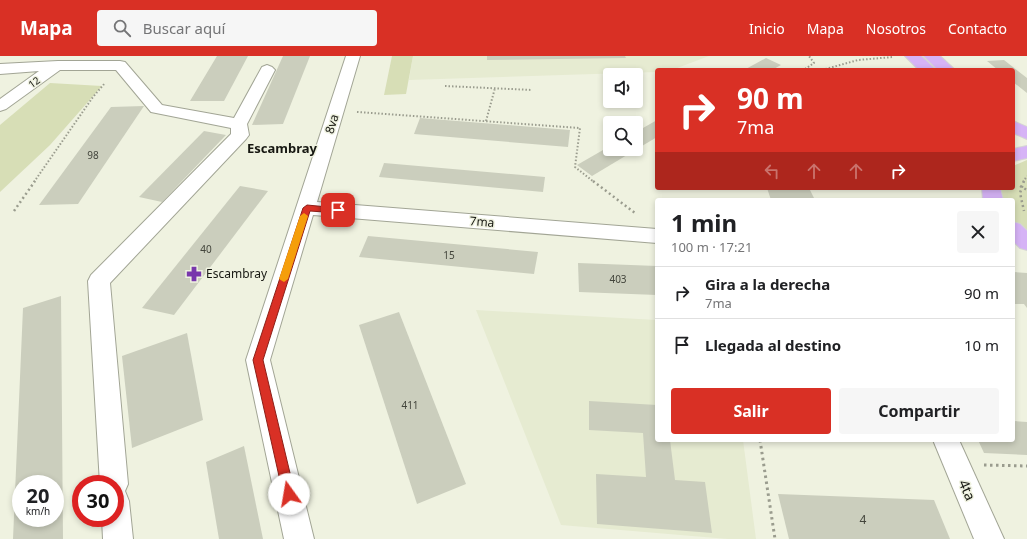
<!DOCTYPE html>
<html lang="es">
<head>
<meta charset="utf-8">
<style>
	body { margin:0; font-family:"Noto Sans",sans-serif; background:#f6f6f6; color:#202124; height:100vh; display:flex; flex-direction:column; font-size:15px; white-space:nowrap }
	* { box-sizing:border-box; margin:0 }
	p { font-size:13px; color:#757577 }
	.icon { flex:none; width:22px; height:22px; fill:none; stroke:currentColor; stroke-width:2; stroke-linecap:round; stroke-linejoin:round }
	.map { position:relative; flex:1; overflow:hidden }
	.side { position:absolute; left:655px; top:142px; width:360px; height:244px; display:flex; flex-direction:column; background:#fff; border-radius:4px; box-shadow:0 2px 6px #0003 }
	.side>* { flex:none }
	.hud { position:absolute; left:655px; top:12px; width:360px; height:122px; border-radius:4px; box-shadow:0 2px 6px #0003; background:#d93025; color:#fff; overflow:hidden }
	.tools { position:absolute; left:603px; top:12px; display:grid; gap:8px }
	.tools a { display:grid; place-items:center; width:40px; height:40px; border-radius:4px; background:#fff; box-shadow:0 2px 6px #0003; font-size:20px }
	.speed { position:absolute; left:12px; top:419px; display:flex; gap:8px; font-size:20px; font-weight:700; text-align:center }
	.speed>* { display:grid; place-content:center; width:52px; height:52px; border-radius:50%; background:#fff; box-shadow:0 2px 6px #0003; line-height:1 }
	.speed small { font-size:10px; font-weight:400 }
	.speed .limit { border:6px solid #d22; background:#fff; color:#111 }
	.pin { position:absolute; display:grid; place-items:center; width:34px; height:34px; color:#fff; margin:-17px; border-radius:8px; box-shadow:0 2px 6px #0006 }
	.me { position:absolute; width:44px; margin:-22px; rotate:347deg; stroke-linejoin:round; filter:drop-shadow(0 0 3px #0008) }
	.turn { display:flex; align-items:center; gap:14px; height:84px; padding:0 16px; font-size:18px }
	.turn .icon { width:52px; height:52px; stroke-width:2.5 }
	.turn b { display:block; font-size:28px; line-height:34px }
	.lanes { display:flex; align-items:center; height:38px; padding:0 16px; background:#0003; justify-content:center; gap:20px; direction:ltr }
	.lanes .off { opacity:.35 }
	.round { display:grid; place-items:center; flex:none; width:42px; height:42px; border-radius:4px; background:#f6f6f6 }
	.overview { display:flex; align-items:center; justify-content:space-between; height:68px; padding:0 16px }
	h1 { font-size:24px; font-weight:700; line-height:30px }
	.action { display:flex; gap:8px; margin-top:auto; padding:8px 16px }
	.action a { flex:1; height:46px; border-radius:4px; background:#d93025; color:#fff; font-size:16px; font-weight:700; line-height:46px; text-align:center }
	.action a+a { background:#f6f6f6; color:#202124 }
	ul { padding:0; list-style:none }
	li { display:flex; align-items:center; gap:12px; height:52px; padding:0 16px; border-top:1px solid #e0e0e0 }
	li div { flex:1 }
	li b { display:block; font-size:15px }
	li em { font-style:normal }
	header { display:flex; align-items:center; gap:24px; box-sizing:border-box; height:56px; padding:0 20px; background:#d93025; color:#fff }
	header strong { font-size:19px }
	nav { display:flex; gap:22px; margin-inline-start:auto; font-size:14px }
	.search { width:280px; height:36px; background:#f6f6f6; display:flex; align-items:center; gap:10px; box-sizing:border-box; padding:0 14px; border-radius:4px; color:#757577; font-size:15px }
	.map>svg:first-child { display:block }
</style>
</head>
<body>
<header>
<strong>Mapa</strong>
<div class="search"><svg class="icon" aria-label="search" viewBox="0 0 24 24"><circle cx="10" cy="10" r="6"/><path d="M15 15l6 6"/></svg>Buscar aquí</div>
<nav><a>Inicio</a><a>Mapa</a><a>Nosotros</a><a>Contacto</a></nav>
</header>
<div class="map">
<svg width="1027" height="483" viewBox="0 0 1027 483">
	<rect width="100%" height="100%" fill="#eff2e0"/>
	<!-- built -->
	<g fill="#e6ebd1">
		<polygon points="413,0 709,0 672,14 657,14 657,16 409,24"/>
		<polygon points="476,254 657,264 657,384 743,384 756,483 728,483 561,469"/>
	</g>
	<!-- green -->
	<g fill="#d7deb6">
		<polygon points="392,0 413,0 406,38 384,39"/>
		<polygon points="50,27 102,30 50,89 0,136 0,69"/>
		<polygon points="1027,104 1027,179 1013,164 1013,144 1002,144 1000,132 1013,132 1013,110"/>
	</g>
	<!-- building -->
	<g fill="#cbcebd" fill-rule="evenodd">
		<polygon points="217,0 248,0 224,45 190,45"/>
		<polygon points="283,0 310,0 283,68 252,69"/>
		<polygon points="487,0 625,0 626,2 487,4"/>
		<polygon points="766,2 781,9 772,14 744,14"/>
		<polygon points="1004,4 1027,22 1027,37 1013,26 1013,14 998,14 987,5"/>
		<polygon points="144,50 78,148 39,149 111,51"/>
		<polygon points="420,62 570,74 568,91 414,78"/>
		<polygon points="657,64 657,81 592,120 577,109 610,90 610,93 636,93 636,76"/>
		<polygon points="204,75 226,79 162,146 139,141"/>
		<polygon points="384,107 545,121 543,136 379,121"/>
		<polygon points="240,130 268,135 174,259 142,252"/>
		<polygon points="767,132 809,132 815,144 771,144"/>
		<polygon points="368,180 538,196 534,218 359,201"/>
		<polygon points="578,207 657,210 657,239 579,236"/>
		<polygon points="1013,216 1027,217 1027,252 1024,248 1013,248"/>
		<path d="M61 240 63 483H13L23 252ZM21 428H55V462H21Z"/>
		<polygon points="399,256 466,428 417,448 359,269"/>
		<polygon points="187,277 203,364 132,392 122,300"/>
		<polygon points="589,345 657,349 657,384 670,384 675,424 705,426 712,477 597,468 596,418 646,421 643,377 589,374"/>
		<polygon points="1013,365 1027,366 1027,399 984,397 978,384 1013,384"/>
		<polygon points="244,390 263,483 219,483 206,406"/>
		<polygon points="778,438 934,444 950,483 789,483"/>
	</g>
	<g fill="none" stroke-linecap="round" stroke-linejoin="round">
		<!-- minor casing -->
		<g stroke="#a2a595" stroke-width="2">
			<g id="minor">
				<polygon points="346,0 360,0 317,146 657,173 657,187 313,159 270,304 314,483 284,483 246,304"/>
				<polygon points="58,5 120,5 125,6 162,49 234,62 262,11 267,9 272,11 275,14 247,68 249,79 246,83 110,227 128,428 125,435 129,445 133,483 103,483 102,462 115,462 115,428 100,428 88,225 91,219 231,78 231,72 151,56 116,14 60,14 6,53 0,55 0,43 39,15 0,18 0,8"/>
				<polygon points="933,384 959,384 1004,483 974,483"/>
			</g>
		</g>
		<!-- major casing -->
		<g stroke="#d5d5d4" stroke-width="2">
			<g id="major">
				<polygon points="905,0 921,0 936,14 919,14"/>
				<polygon points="924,0 940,0 955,14 938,14"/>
				<polygon points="1013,65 1027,71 1027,83 1013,77"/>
				<polygon points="1027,90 1027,102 1013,105 1013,93"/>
				<polygon points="982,132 1000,132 1003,144 983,144"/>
				<polygon points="1013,166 1020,168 1027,175 1027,194 1020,192 1013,185"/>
			</g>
		</g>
		<!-- path-far2 -->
		<g stroke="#9a9c8e" stroke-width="2" stroke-dasharray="1.5 2" stroke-linecap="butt">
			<polyline points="805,13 814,7 809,0"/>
			<polyline points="822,14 858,4 893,1"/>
			<polyline points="445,30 532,34"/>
			<polyline points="357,56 580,72 575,111 594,126"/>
			<polyline points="486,65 495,32"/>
			<polyline points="34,126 93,41 105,27"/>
			<polyline points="1023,126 1027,120"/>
		</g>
		<!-- path-far1 -->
		<g stroke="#9a9c8e" stroke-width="2.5" stroke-dasharray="2 3" stroke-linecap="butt">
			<polyline points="593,125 635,157"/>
			<polyline points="1024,125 1020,137 1024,155"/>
			<polyline points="1020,130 1027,134"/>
			<polyline points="14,155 35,125"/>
		</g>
		<!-- path -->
		<g stroke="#9a9c8e" stroke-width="3" stroke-dasharray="2.5 3.5" stroke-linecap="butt">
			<polyline points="760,384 775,483"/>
			<polyline points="984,409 1027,410"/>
		</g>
		<!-- minor -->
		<use href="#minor" fill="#fff" fill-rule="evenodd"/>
		<!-- major -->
		<use href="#major" fill="#d6b3f6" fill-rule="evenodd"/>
	</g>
	<!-- route -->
	<polygon fill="#d93025" stroke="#8d1f18" points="307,149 338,152 343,154 338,157 310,155 263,304 295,438 293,442 289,444 285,442 283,438 253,304 303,152"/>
	<!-- slow -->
	<polygon fill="#f59e0b" points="304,157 308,160 288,223 284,226 279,223 300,160"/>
	<!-- icons -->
	<defs>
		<g id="pharmacy-bare" transform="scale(1.2)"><path d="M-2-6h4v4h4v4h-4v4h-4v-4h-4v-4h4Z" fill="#7837ac" stroke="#eff2e0" stroke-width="2.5" paint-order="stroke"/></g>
	</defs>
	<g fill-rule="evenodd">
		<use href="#pharmacy-bare" x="194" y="218"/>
	</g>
	<g text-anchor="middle" stroke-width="3" stroke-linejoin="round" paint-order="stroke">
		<!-- far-street labels -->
		<g font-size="10" fill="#161711" stroke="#eff2e0">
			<text transform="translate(34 26) rotate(-36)" y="4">12</text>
		</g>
		<!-- number labels -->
		<g font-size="10" fill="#43453c">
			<text x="93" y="103">98</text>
			<text x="206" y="197">40</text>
			<text x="449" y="203">15</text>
			<text x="618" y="227">403</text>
			<text x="410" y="353">411</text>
		</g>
		<!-- street labels -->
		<g font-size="12" fill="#161711" stroke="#eff2e0">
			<text transform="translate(332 68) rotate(-73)" y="4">8va</text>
			<text transform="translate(482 166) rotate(5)" y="4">7ma</text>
		</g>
		<!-- poi labels -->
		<g font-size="12" fill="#161711" stroke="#eff2e0" text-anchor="start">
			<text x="206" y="222">Escambray</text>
		</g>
		<!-- near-number labels -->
		<g font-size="12" fill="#43453c">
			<text x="863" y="468">4</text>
		</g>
		<!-- far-district labels -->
		<g font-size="13" font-weight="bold" fill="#161711" stroke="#eff2e0">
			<text x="282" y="97">Escambray</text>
		</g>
		<!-- near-street labels -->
		<g font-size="14" fill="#161711" stroke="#eff2e0">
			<text transform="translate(967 434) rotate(66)" y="5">4ta</text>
		</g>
	</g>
</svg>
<div class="tools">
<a><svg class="icon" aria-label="sound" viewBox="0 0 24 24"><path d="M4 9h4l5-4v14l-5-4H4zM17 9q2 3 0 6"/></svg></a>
<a><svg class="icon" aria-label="search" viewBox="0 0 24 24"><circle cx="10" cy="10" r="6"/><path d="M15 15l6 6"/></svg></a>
</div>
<div class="speed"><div>20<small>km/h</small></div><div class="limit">30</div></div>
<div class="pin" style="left:338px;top:154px;background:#d93025"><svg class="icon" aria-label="arrive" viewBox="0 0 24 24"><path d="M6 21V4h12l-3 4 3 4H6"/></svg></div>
<svg class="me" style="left:289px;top:438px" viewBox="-20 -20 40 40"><circle r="19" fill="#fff"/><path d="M0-13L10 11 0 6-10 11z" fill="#d93025"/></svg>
<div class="hud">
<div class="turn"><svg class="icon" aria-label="right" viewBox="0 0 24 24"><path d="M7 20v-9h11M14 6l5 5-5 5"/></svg><div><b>90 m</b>7ma</div></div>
<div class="lanes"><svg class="icon off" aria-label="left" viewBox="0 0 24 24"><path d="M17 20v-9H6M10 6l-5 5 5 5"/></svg><svg class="icon off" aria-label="ahead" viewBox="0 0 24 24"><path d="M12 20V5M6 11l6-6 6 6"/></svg><svg class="icon off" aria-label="ahead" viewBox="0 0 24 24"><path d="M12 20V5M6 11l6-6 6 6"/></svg><svg class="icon" aria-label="right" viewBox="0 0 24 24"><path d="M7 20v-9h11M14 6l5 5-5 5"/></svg></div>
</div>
<section class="side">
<div class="overview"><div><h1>1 min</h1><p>100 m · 17:21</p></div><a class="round"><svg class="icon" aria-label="close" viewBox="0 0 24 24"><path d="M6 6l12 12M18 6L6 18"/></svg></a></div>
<ul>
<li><svg class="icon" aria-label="right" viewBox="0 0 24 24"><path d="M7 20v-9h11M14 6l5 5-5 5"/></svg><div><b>Gira a la derecha</b><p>7ma</p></div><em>90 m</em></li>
<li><svg class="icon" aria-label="arrive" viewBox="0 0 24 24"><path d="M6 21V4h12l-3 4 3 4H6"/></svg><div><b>Llegada al destino</b></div><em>10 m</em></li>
</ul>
<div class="action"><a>Salir</a><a>Compartir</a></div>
</section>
</div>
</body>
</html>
